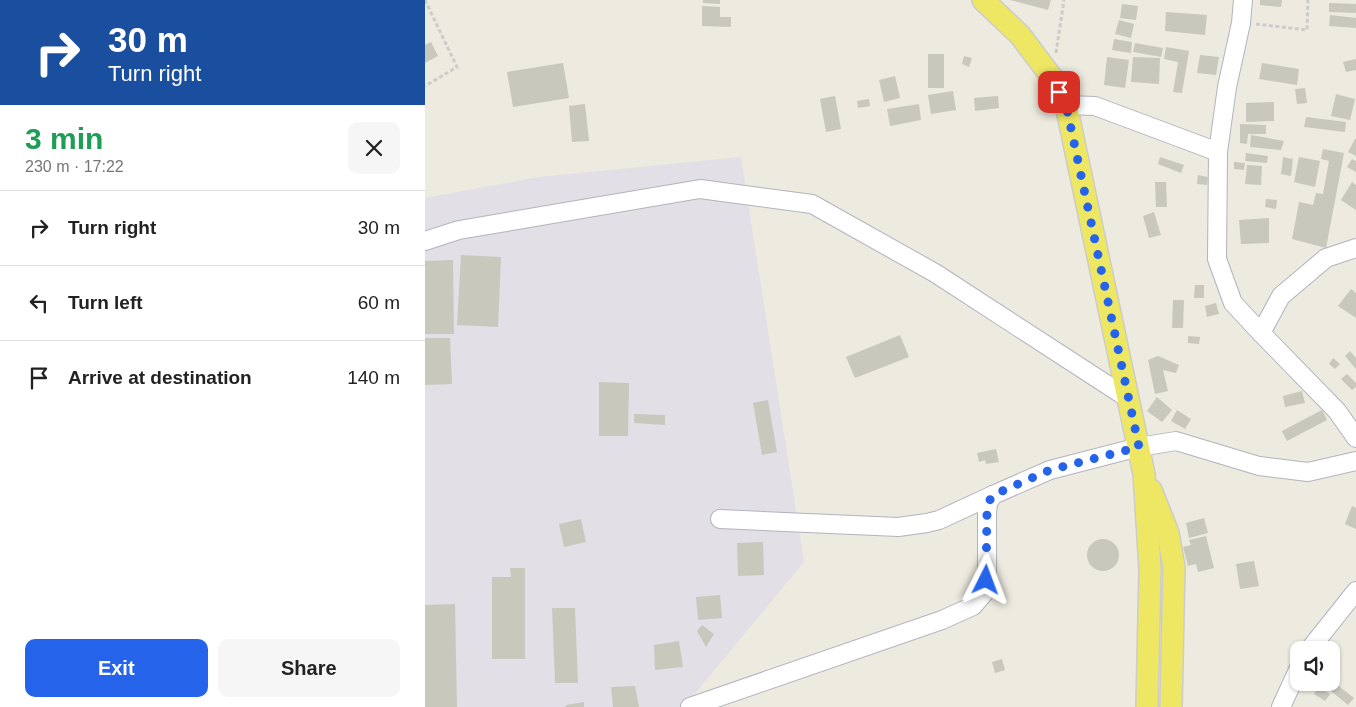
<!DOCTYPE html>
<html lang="en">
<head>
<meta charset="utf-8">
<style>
	body { margin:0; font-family:Helvetica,sans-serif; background:#f6f6f6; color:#222; height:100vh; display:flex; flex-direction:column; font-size:19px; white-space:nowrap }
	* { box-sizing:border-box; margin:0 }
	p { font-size:16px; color:#767676 }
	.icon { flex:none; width:28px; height:28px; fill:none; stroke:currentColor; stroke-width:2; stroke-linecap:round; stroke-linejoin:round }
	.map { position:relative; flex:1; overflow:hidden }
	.side { display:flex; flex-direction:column; background:#fff; width:425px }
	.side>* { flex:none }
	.banner { background:#1a4fa0; color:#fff; overflow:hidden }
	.tools { position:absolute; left:865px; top:641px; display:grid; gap:10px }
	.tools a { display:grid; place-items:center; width:50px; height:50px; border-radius:10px; background:#fff; box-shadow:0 1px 4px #0004; font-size:25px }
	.pin { position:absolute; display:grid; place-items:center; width:42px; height:42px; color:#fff; margin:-21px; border-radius:10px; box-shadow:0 2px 8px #0006 }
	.me { position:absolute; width:55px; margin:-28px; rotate:3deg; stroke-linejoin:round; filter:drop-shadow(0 0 4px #0008) }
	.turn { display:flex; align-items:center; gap:18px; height:105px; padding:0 25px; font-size:22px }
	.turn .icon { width:65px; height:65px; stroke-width:2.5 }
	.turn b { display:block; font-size:35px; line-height:42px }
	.round { display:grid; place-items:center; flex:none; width:52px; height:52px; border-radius:10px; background:#f6f6f6 }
	.overview { display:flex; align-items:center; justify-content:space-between; height:85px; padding:0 25px }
	h1 { font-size:30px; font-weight:600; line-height:38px; color:#1e9e55 }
	.button { display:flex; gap:10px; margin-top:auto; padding:10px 25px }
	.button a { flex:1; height:58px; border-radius:10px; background:#2563eb; color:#fff; font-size:20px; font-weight:600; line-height:58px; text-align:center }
	.button a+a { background:#f6f6f6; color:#222 }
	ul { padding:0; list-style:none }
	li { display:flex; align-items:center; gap:15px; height:75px; padding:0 25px; border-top:1px solid #e0e0e0 }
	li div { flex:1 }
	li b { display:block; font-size:19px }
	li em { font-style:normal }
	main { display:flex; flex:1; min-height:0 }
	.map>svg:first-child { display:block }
</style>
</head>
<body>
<main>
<section class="side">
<div class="banner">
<div class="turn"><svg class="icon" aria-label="right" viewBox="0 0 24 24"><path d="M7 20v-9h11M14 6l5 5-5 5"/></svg><div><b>30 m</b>Turn right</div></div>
</div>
<div class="overview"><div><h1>3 min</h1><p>230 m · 17:22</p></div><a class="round"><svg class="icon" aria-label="close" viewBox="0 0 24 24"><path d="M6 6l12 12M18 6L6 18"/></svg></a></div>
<ul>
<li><svg class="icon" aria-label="right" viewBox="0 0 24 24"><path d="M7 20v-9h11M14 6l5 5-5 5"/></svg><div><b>Turn right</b></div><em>30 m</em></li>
<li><svg class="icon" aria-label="left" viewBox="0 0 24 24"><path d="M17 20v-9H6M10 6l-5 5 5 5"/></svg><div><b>Turn left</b></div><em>60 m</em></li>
<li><svg class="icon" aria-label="arrive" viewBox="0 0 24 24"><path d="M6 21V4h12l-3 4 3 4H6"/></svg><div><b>Arrive at destination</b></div><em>140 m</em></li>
</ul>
<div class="button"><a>Exit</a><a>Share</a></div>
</section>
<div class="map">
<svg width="931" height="707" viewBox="0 0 931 707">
	<rect width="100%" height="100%" fill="#edeadf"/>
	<!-- industrial -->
	<polygon fill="#e3dfe6" points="316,157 379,562 259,707 0,707 0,198 114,177"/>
	<!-- building -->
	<g fill="#c9c8bd">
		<polygon points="278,0 295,0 295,4 278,3"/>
		<polygon points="585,0 626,0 623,10"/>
		<polygon points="835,0 857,0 856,7 835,5"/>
		<polygon points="904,3 931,4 931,13 904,12"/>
		<polygon points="697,4 713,6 711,20 695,18"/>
		<polygon points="277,6 295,7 295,17 306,17 306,27 277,26"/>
		<polygon points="741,12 782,15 780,35 740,31"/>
		<polygon points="905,15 931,18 931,28 904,26"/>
		<polygon points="694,20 709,24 706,38 690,34"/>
		<polygon points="689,39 707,42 706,53 687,50"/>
		<polygon points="6,42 13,56 0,63 0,45"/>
		<polygon points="710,43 738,48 736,57 708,52"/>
		<polygon points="741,47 764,51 757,93 748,92 753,62 739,59"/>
		<rect x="503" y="54" width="16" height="34"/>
		<polygon points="775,55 794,57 791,75 772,73"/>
		<polygon points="539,56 547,58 544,67 537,64"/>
		<polygon points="682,57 704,60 700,88 679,85"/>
		<polygon points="708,57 735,58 734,84 706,82"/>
		<polygon points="931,59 931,70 921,72 918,62"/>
		<polygon points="138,63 144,98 88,107 82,72"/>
		<polygon points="837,63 874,69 872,85 834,79"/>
		<polygon points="470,76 475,98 459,102 454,80"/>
		<polygon points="880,88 882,103 872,104 870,89"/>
		<polygon points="528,91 531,110 506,114 503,95"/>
		<polygon points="911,94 930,99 925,120 906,116"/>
		<polygon points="410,96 416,129 401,132 395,99"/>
		<polygon points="573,96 574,108 550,111 549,98"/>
		<polygon points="444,99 445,106 433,108 432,101"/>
		<polygon points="849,102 849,121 821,122 821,103"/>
		<polygon points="160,104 164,141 147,142 144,106"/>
		<polygon points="494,104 496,120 465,126 462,109"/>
		<polygon points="881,117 921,122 920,132 879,127"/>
		<polygon points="815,124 841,125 841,134 823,134 822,144 815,143"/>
		<polygon points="826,135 859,141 856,150 825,147"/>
		<polygon points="930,139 931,139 931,156 923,152"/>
		<polygon points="898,149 919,153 901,248 867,239 874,202 888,205 891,193 898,194 904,161 896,159"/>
		<polygon points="821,153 843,156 842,163 820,161"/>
		<polygon points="735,157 759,165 756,173 733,164"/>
		<polygon points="858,157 868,159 866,176 856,174"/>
		<polygon points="874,157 895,161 890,187 869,182"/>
		<polygon points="927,159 931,161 931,172 922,167"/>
		<polygon points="809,162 820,163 819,170 809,169"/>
		<polygon points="822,165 837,166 836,185 820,184"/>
		<polygon points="773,175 783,177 782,185 772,184"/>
		<polygon points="730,182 741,182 742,207 731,207"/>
		<polygon points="927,182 931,185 931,210 916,200"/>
		<polygon points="841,199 852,200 851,209 840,207"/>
		<polygon points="729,212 736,235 724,238 718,216"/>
		<polygon points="844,218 844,243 816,244 814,220"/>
		<polygon points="36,255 76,257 73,327 32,325"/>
		<polygon points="28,260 29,334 0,334 0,261"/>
		<polygon points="770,285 779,285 779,298 769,298"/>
		<polygon points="926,289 931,293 931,318 913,306"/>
		<polygon points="748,300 759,300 758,328 747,328"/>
		<polygon points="791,303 794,314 782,317 780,306"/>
		<polygon points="475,335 484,357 430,378 421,357"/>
		<polygon points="763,336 775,337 774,344 763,343"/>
		<polygon points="0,338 25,338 27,384 0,385"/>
		<polygon points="925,351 931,358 931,369 920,356"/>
		<polygon points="733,356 754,365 751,373 738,370 743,391 730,394 723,360"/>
		<polygon points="908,358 915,364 910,369 904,364"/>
		<polygon points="922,374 931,383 931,387 927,390 916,379"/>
		<polygon points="174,382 204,383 203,436 174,436"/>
		<polygon points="877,391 880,403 860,407 858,396"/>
		<polygon points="732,397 747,410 737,422 722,411"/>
		<polygon points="343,400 352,452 337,455 328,403"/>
		<polygon points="752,410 766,419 760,429 746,421"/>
		<polygon points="897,410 902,420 862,441 857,431"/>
		<polygon points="209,414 240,415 240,425 209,423"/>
		<polygon points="571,449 574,462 561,464 560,460 554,462 552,453"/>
		<polygon points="927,506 931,508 931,529 920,524"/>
		<polygon points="779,518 783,533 764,538 761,523"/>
		<polygon points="156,519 161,542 139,547 134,524"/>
		<polygon points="781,536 789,568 773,572 771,564 763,566 758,547 766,545 764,540"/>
		<circle cx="678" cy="555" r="16"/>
		<polygon points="338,542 339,575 313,576 312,543"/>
		<polygon points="829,561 834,586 815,589 811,564"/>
		<polygon points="85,568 100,568 100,659 67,659 67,577 86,577"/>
		<polygon points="295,595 297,618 273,620 271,597"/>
		<polygon points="30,604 32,707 0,707 0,605"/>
		<polygon points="127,608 150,608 153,683 130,683"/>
		<polygon points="277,625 289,634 281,647 272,631"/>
		<polygon points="254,641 258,667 230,670 229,645"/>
		<polygon points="577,659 580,670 570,673 567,662"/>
		<polygon points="906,680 929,698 923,705 901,687 906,682"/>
		<polygon points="210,686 214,707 188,707 186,687"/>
		<polygon points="894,687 905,694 900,701 889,694"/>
		<polygon points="159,702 159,707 141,707 141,705"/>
	</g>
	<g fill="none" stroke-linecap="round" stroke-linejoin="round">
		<!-- minor casing -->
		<g stroke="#b2b3bf" stroke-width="20">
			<g id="minor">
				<polyline points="818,0 816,23 802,87 793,152 792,259 808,303 836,333 912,411 931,438"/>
				<polyline points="641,105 670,106 793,152"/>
				<polyline points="0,241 34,230 275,189 387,204 510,273 704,399"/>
				<polyline points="836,333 856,296 901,258 931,248"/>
				<polyline points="295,519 473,527 502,523 514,520 568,495"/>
				<polyline points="884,650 931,591"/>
				<polyline points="265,707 517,620 548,606 560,592 562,569 562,513 563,503 568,495 625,470 714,447 751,441 834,466 883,472 931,461"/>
				<polyline points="856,707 874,668"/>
			</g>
		</g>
		<!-- major casing -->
		<g stroke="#ccc" stroke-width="24">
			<g id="major">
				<polyline points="558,0 595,35 628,79 641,105 719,474 725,569 722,707"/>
				<polyline points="726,490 743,533 749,567 746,707"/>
			</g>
		</g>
		<!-- path -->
		<g stroke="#ccc" stroke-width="3" stroke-dasharray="4 2.5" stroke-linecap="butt">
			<polyline points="0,0 32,67 0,86"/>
			<polyline points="831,24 882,30 883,0"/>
			<polyline points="631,53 639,0"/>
		</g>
		<!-- minor -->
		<use href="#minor" stroke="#fff" stroke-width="18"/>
		<!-- major -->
		<use href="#major" stroke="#eee764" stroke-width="21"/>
	</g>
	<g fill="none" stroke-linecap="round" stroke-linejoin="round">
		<!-- route -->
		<polyline stroke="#2563eb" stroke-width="9" stroke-dasharray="0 16.2" points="561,580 562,513 563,503 568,495 625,470 714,447 641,105 634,92"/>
	</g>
</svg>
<div class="tools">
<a><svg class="icon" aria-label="sound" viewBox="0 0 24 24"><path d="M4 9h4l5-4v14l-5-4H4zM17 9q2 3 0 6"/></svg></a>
</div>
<div class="pin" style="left:634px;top:92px;background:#d93025"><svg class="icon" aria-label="arrive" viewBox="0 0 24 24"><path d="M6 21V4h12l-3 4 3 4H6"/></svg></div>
<svg class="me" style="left:561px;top:580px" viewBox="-20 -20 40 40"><path d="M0-17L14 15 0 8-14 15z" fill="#2563eb" stroke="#fff" stroke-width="4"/></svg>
</div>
</main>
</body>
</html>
